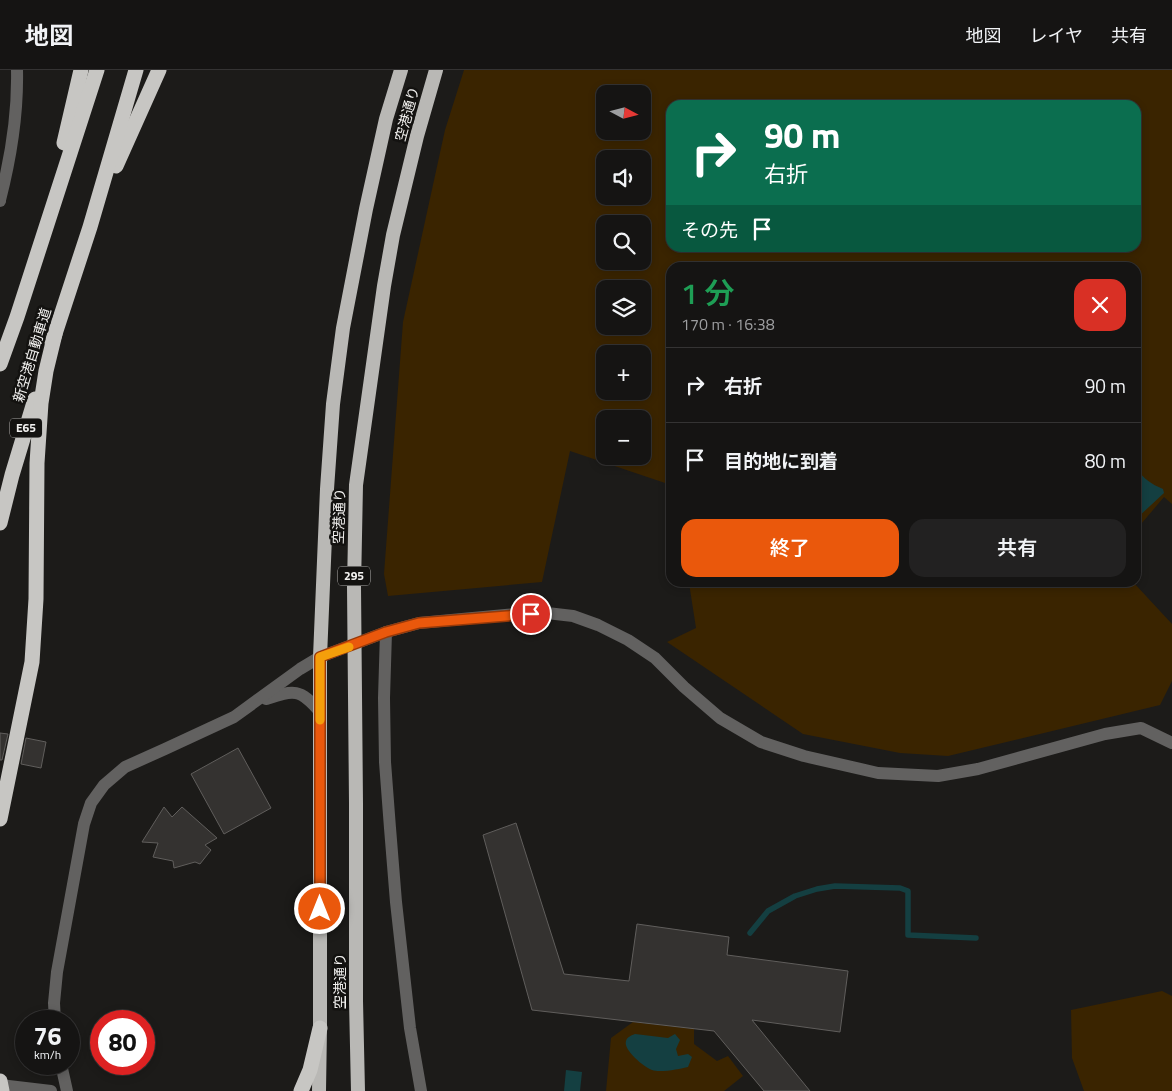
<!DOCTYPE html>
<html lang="ja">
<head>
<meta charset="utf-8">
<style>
	body { margin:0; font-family:"Titillium Web","Noto Sans JP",sans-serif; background:#222121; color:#f1f3f6; height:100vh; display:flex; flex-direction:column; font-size:19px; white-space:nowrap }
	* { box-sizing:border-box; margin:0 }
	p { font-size:16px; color:#9d9ea0 }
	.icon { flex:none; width:28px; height:28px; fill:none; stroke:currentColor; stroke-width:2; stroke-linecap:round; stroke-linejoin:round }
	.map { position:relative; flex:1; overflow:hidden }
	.panel { position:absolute; left:666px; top:192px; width:475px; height:325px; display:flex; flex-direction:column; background:#151413; border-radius:15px; box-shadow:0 2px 8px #0003,0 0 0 1px #343333 }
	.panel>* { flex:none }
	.banner { position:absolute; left:666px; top:30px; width:475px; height:152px; border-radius:15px; box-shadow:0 2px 8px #0003,0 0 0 1px #343333; background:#0b6e4f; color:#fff; overflow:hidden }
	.needle { width:32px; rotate:97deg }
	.fabs { position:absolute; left:596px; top:15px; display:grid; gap:10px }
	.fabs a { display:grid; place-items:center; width:55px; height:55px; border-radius:10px; background:#151413; box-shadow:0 2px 8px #0003,0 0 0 1px #343333; font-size:25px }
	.speed { position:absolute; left:15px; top:940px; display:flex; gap:10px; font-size:25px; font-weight:700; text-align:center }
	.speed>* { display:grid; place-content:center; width:65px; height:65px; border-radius:50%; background:#151413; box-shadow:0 2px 8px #0003,0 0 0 1px #343333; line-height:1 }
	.speed small { font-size:12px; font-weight:400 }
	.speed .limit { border:8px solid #d22; background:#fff; color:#111 }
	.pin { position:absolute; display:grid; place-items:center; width:42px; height:42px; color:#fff; margin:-21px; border:2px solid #fff; border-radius:50%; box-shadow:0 1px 5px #0007 }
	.me { position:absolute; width:55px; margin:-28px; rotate:0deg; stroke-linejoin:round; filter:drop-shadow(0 0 4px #0008) }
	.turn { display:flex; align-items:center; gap:18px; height:105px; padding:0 15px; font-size:22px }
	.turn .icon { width:65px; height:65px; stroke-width:2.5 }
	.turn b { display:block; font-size:35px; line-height:42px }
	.then { display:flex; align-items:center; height:48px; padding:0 15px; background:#0003; gap:10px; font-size:19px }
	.round { display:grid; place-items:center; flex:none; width:52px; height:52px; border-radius:15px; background:#222121 }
	.overview { display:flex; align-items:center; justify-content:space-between; height:85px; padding:0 15px }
	h1 { font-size:30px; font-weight:600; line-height:38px; color:#1e9e55 }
	.button { display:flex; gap:10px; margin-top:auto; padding:10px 15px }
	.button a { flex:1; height:58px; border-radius:15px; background:#ea580c; color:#fff; font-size:20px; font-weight:600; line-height:58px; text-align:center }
	.button a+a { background:#222121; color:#f1f3f6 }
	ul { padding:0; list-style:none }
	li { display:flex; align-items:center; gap:15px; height:75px; padding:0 15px; border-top:1px solid #343333 }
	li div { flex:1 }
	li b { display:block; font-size:19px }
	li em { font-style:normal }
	header { display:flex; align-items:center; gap:30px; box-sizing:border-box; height:70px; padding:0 25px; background:#151413; border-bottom:1px solid #343333 }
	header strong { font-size:24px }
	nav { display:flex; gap:28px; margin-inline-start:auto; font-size:18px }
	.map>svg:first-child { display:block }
</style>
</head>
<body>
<header>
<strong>地図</strong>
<nav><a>地図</a><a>レイヤ</a><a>共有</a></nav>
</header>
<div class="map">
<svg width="1172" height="1021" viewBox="0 0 1172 1021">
	<rect width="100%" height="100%" fill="#1c1b19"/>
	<!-- green -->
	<g fill="#3a2400" fill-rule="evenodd">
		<path d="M464 0H1172V434L1164 427 1136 460V198H671V415L570 381 542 512 388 526 384 504 403 252 445 60ZM605 24H642V61H605ZM671 35H1136V178H671ZM605 89H642V126H605ZM605 154H642V191H605ZM605 219H642V256H605ZM605 284H642V321H605ZM605 349H642V386H605Z"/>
		<polygon points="689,513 1134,513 1172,554 1172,611 1160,635 948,686 900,683 803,664 667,572 696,558"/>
		<polygon points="1162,921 1172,926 1172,1021 1084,1021 1072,988 1071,940"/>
		<polygon points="633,952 694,959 694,974 717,991 728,986 743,1006 724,1021 606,1021 611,968"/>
	</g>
	<!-- water -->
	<g fill="#143f41">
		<path d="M1136 398C1144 409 1151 414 1163 419L1164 423 1136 449Z"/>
		<path d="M635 964 668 968 675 964 680 970 676 979 678 986 688 984 692 987 688 997C680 999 660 1003 652 1000 644 997 623 980 626 971 627 967 632 965 635 964Z"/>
		<polygon points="566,1000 582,1002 580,1021 564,1021"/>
	</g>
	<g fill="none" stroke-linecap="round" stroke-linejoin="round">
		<!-- stream -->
		<polyline stroke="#143f41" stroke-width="5.5" points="750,863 768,841 795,826 817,819 835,816 900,818 908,821 908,865 976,868"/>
	</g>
	<!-- building -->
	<g fill="#343230" stroke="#605e5c">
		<polygon points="0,663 8,664 2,690 0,690"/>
		<polygon points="26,668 46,672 41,698 21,694"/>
		<polygon points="238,678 271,738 224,764 191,704"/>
		<polygon points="164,737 172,747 182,737 217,768 205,775 211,780 200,794 195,792 174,798 173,791 153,787 158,773 142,772"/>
		<polygon points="516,753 564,904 629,911 637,854 729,867 727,885 848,901 840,962 752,950 810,1021 764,1021 714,961 532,940 483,765"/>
	</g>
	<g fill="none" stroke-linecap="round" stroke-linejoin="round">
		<!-- minor -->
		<g stroke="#626160" stroke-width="12">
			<path d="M0 130C11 87 18 44 17 0"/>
			<polyline points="386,562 384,628 385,692 390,758 396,832 410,958 421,1021"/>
			<path d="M266 629C294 620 300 618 320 642"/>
			<polyline points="55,951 54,933 57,902 84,754 91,733 104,715 125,697 165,679 234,647 300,599 320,587 386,562 419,553 515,544 547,543 573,546 598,555 628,570 655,588 684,617 720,648 761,672 804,686 878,703 938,706 978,699 1105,664 1141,658 1172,673"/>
			<polyline points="61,994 67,1021"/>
			<polyline points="0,1015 51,1021"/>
		</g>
		<!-- tertiary -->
		<polyline stroke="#626160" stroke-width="12" points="0,131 0,130"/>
		<!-- trunk -->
		<g stroke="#b9b8b5" stroke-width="14">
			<polyline points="319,1021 320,958 320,587 327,419 333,334 343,258 366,139 386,49 401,0"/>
			<polyline points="358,1021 356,931 356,733 354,517 356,415 384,216 393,165 417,66 436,0"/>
		</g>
		<!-- motorway -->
		<g stroke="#c7c6c3" stroke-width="15">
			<polyline points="64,73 81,0"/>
			<polyline points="116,96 159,0"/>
			<polyline points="52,273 90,157 136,0"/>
			<polyline points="0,294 17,247 97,0"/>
			<polyline points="0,453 12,405 35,329"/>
			<polyline points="0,749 32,592 36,529 37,393 41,333 46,301 55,264"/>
			<polyline points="0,1011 2,1021"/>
			<polyline points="301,1021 310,1000 320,958"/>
		</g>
	</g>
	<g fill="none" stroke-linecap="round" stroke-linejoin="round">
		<!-- route casing -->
		<g stroke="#983908" stroke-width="12">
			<polyline id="route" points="320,839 320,587 386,562 419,553 531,544"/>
		</g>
		<!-- route -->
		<use href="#route" stroke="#ea580c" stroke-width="9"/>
		<!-- slow -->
		<polyline stroke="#f59e0b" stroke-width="9" points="320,650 320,587 349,577"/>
	</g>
	<g text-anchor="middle" stroke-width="5" stroke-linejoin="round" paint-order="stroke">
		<!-- shield labels -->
		<g fill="#131210" stroke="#b0afad" stroke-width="1">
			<rect x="10" y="348.5" width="32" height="19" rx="4"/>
			<rect x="338" y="496.5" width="32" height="19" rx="4"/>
		</g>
		<g font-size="12" font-weight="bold" fill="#f3f2f0">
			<text x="26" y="362">E65</text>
			<text x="354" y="510">295</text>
		</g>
		<!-- street labels -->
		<g font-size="14" fill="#f3f2f0" stroke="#131210">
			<text transform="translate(407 44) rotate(-75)" y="5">空港通り</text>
			<text transform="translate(32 285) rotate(-73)" y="5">新空港自動車道</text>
			<text transform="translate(339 446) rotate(-88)" y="5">空港通り</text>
			<text transform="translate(340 911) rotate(-90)" y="5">空港通り</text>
		</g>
	</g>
</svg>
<div class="fabs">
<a><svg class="needle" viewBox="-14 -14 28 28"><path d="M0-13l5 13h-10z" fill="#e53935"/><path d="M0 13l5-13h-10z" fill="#9d9ea0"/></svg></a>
<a><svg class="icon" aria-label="sound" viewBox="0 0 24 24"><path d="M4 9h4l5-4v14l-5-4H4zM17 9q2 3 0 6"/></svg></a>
<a><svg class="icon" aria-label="search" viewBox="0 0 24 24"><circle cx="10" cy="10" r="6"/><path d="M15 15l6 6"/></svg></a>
<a><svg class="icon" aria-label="layers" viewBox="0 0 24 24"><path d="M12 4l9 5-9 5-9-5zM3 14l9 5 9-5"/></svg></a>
<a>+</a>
<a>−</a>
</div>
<div class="speed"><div>76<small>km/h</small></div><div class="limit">80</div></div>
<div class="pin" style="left:531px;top:544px;background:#d93025"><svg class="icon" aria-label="arrive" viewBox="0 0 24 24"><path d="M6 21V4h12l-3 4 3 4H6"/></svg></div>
<svg class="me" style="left:320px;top:839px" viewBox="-20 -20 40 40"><circle r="17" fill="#ea580c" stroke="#fff" stroke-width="3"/><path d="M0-11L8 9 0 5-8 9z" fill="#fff"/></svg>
<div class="banner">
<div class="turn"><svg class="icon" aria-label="right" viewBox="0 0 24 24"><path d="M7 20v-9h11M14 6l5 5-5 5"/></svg><div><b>90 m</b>右折</div></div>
<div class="then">その先<svg class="icon" aria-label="arrive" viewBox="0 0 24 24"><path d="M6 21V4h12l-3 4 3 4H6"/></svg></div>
</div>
<section class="panel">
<div class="overview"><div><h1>1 分</h1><p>170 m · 16:38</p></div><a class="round" style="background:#d93025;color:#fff"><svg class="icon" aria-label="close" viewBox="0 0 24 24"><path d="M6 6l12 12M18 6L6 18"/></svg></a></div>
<ul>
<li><svg class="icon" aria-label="right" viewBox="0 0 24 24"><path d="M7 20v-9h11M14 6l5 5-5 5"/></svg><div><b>右折</b></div><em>90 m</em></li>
<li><svg class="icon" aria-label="arrive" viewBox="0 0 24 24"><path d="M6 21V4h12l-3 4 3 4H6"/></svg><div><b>目的地に到着</b></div><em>80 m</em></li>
</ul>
<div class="button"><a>終了</a><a>共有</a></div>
</section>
</div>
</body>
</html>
